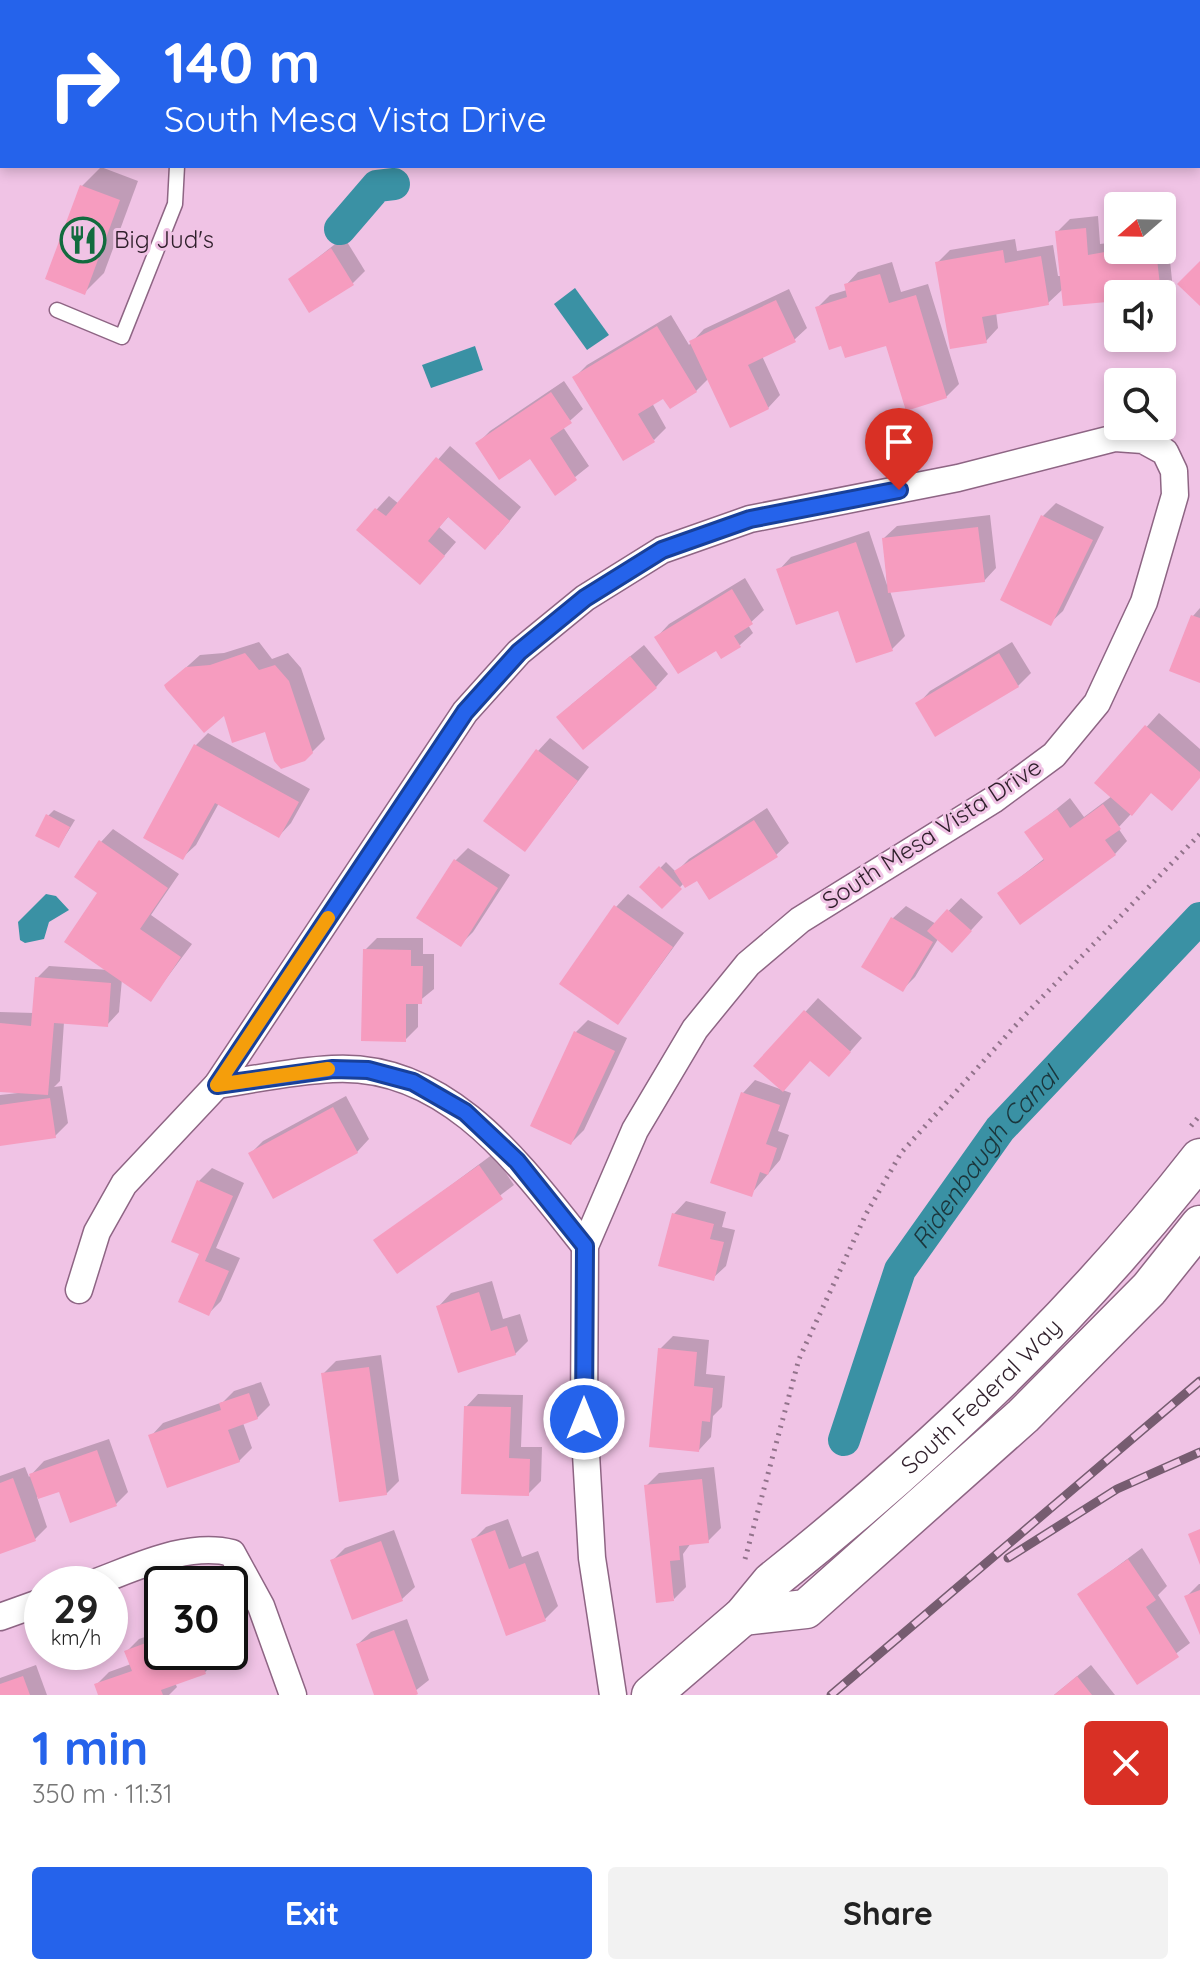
<!DOCTYPE html>
<html lang="en">
<head>
<meta charset="utf-8">
<style>
	body { margin:0; font-family:Quicksand,sans-serif; background:#f2f2f2; color:#222; height:100vh; display:flex; flex-direction:column; font-size:30px; white-space:nowrap }
	* { box-sizing:border-box; margin:0 }
	p { font-size:26px; color:#767676 }
	.icon { flex:none; width:44px; height:44px; fill:none; stroke:currentColor; stroke-width:2; stroke-linecap:round; stroke-linejoin:round }
	.map { position:relative; height:1695px; overflow:hidden }
	.details { display:flex; flex-direction:column; background:#fff; flex:1 }
	.details>* { flex:none }
	.top-card { position:absolute; left:0px; top:0px; width:1200px; height:168px; box-shadow:0 4px 12px #0003; background:#2563eb; color:#fff; overflow:hidden }
	.needle { width:52px; rotate:250deg }
	.fabs { position:absolute; left:1104px; top:192px; display:grid; gap:16px }
	.fabs a { display:grid; place-items:center; width:72px; height:72px; border-radius:8px; background:#fff; box-shadow:0 4px 12px #0003; font-size:40px }
	.speed { position:absolute; left:24px; top:1566px; display:flex; gap:16px; font-size:40px; font-weight:700; text-align:center }
	.speed>* { display:grid; place-content:center; width:104px; height:104px; border-radius:50%; background:#fff; box-shadow:0 4px 12px #0003; line-height:1 }
	.speed small { font-size:20px; font-weight:400 }
	.speed .limit { border:4px solid #111; border-radius:12px; background:#fff; color:#111 }
	.pin { position:absolute; display:grid; place-items:center; width:68px; height:68px; color:#fff; margin:-82px -34px; border-radius:50% 50% 50% 0; rotate:-45deg; box-shadow:0 0 8px #0007 }
	.pin .icon { rotate:45deg }
	.me { position:absolute; width:88px; margin:-44px; rotate:0deg; stroke-linejoin:round; filter:drop-shadow(0 0 6px #0008) }
	.turn { display:flex; align-items:center; gap:28px; height:168px; padding:0 32px; font-size:36px }
	.turn .icon { width:104px; height:104px; stroke-width:2.5 }
	.turn b { display:block; font-size:56px; line-height:68px }
	.round { display:grid; place-items:center; flex:none; width:84px; height:84px; border-radius:8px; background:#f2f2f2 }
	.headline { display:flex; align-items:center; justify-content:space-between; height:136px; padding:0 32px }
	h1 { font-size:48px; font-weight:800; line-height:60px; color:#2563eb }
	.button { display:flex; gap:16px; margin-top:auto; padding:16px 32px }
	.button a { flex:1; height:92px; border-radius:8px; background:#2563eb; color:#fff; font-size:32px; font-weight:800; line-height:92px; text-align:center }
	.button a+a { background:#f2f2f2; color:#222 }
	.map>svg:first-child { display:block }
</style>
</head>
<body>
<div class="map">
<svg width="1200" height="1695" viewBox="0 0 1200 1695">
	<rect width="100%" height="100%" fill="#f0c3e5"/>
	<!-- water -->
	<g fill="#3a91a4">
		<polygon points="575,288 609,335 587,350 554,304"/>
		<polygon points="475,346 483,370 431,388 422,365"/>
		<polygon points="46,894 56,896 69,910 49,922 44,939 25,943 20,940 18,922"/>
	</g>
	<!-- shadow -->
	<g fill="#0003">
		<polygon points="101,167 138,181 104,273 85,292 82,186"/>
		<polygon points="1162,212 1165,212 1175,309 1163,321 1162,294 1118,294 1118,299 1063,289 1048,303 996,312 998,328 986,341 937,263 950,250 1015,239 1017,251 1053,245 1058,276 1062,276 1057,232 1070,219 1098,216 1100,244 1117,242 1118,226 1118,250 1162,250"/>
		<polygon points="344,237 365,271 352,284 291,279"/>
		<polygon points="892,262 901,292 928,284 959,384 946,397 888,343 842,344 818,307 830,295 847,290 846,285 858,272"/>
		<polygon points="789,289 807,328 794,340 762,356 780,395 768,408 709,378 696,391 664,396 652,403 666,428 654,440 575,377 587,365 671,315 689,345 704,329"/>
		<polygon points="564,381 583,409 563,427 589,466 555,493 531,456 477,444 490,431"/>
		<polygon points="450,446 521,507 498,535 449,516 439,527 456,542 432,570 358,530 389,496 399,504"/>
		<polygon points="1056,503 1104,527 1063,611 1050,623 1003,599 1043,516"/>
		<polygon points="990,515 996,568 984,581 890,591 905,636 892,649 840,608 779,570 791,557 869,531 887,585 884,538 897,526"/>
		<polygon points="745,578 764,610 748,625 753,633 740,645 716,648 657,637 669,624"/>
		<polygon points="1200,608 1200,681 1193,616"/>
		<polygon points="259,642 272,659 288,653 301,668 325,739 312,752 225,713 180,673 200,655 224,653"/>
		<polygon points="1012,642 1031,673 1018,686 918,704 930,691"/>
		<polygon points="644,645 668,674 656,687 571,705"/>
		<polygon points="1159,713 1200,749 1200,777 1152,791 1118,828 1127,841 1115,854 1000,893 1045,858 1027,833 1070,798 1084,817 1112,796 1097,783"/>
		<polygon points="208,733 310,789 291,823 279,836 219,803 196,845 183,857 196,745"/>
		<polygon points="550,738 589,767 525,850 538,751"/>
		<polygon points="767,808 789,843 776,855 684,883 662,906 642,887 666,862 676,872 689,859"/>
		<polygon points="54,810 75,820 59,846 48,816"/>
		<polygon points="113,829 179,874 151,915 192,944 151,999 122,979 119,1012 107,1025 64,1022 60,1081 54,1087 62,1086 68,1123 55,1136 0,1144 0,1095 18,1093 0,1090 0,1012 34,1013 37,978 49,966 109,970 100,892 101,842"/>
		<polygon points="468,848 510,875 473,932 460,945 455,861"/>
		<polygon points="628,894 684,933 618,1023 616,907"/>
		<polygon points="961,898 983,917 964,938 938,939 915,977 903,989 864,966 893,918 906,906 936,924"/>
		<polygon points="377,938 423,938 423,954 434,954 434,989 418,1002 418,1027 405,1040 365,950"/>
		<polygon points="818,998 862,1038 841,1062 811,1059 756,1066"/>
		<polygon points="588,1020 627,1038 584,1130 571,1143 576,1032"/>
		<polygon points="755,1080 791,1093 778,1131 789,1135 780,1160 751,1194 743,1093"/>
		<polygon points="346,1096 369,1139 357,1152 250,1154 263,1141"/>
		<polygon points="493,1154 514,1185 398,1272 376,1241"/>
		<polygon points="212,1168 244,1183 216,1248 240,1258 221,1301 209,1313 201,1253 199,1181"/>
		<polygon points="686,1201 726,1212 722,1227 735,1230 726,1266 713,1278 674,1214"/>
		<polygon points="492,1281 503,1319 520,1314 528,1341 515,1354 439,1306 451,1293"/>
		<polygon points="673,1336 709,1340 706,1374 725,1376 722,1407 713,1416 711,1437 699,1450 660,1349"/>
		<polygon points="381,1355 399,1481 386,1494 323,1374 336,1361"/>
		<polygon points="261,1382 270,1405 257,1418 243,1423 252,1448 239,1461 151,1436 163,1423 223,1402 234,1391"/>
		<polygon points="478,1394 523,1395 521,1447 542,1447 541,1481 528,1494 466,1407"/>
		<polygon points="109,1439 128,1492 115,1505 60,1489 37,1497 47,1527 35,1539 0,1552 0,1476 25,1467 29,1477 44,1461"/>
		<polygon points="714,1467 721,1528 708,1541 691,1543 683,1554 686,1587 674,1599 646,1486 659,1473"/>
		<polygon points="508,1519 522,1557 538,1551 558,1606 545,1619 507,1633 473,1540 486,1527"/>
		<polygon points="394,1530 415,1587 402,1599 333,1560 345,1548"/>
		<polygon points="1142,1548 1167,1586 1158,1595 1190,1643 1138,1682 1079,1595"/>
		<polygon points="1199,1584 1200,1584 1200,1630 1186,1597"/>
		<polygon points="407,1619 429,1680 410,1695 376,1695 358,1644 371,1632"/>
		<polygon points="162,1631 162,1652 215,1652 217,1660 205,1672 175,1683 177,1687 169,1695 100,1695 96,1685 109,1672 131,1664 127,1651 139,1639"/>
		<polygon points="36,1665 47,1695 0,1695 0,1678"/>
		<polygon points="1091,1665 1115,1695 1054,1695"/>
	</g>
	<g fill="none" stroke-linecap="round" stroke-linejoin="round">
		<!-- canal -->
		<g stroke="#3a91a4" stroke-width="32">
			<polyline points="340,229 377,186 394,184"/>
			<path id="s1" d="M844 1440 900 1270 1000 1129 1200 918"/>
		</g>
	</g>
	<!-- building -->
	<g fill="#f69cbf">
		<polygon points="80,185 120,200 85,295 45,279"/>
		<polygon points="1086,228 1088,255 1116,250 1156,250 1161,294 1118,294 1118,301 1063,306 1055,231"/>
		<polygon points="331,248 354,285 309,313 288,279"/>
		<polygon points="1003,250 1005,263 1041,256 1049,305 982,317 987,343 950,349 935,262"/>
		<polygon points="1200,261 1200,306 1177,284"/>
		<polygon points="880,274 889,303 916,295 947,398 906,411 886,346 845,358 841,346 829,350 815,307 847,297 844,284"/>
		<polygon points="776,300 796,342 748,365 769,409 730,428 689,341"/>
		<polygon points="657,326 697,392 670,409 663,399 638,414 655,442 623,461 572,377"/>
		<polygon points="551,392 572,423 550,438 577,480 555,496 530,459 499,480 475,443"/>
		<polygon points="436,457 510,521 485,550 448,517 428,541 445,556 420,585 356,530 375,508 386,516"/>
		<polygon points="1041,515 1093,540 1051,626 1000,600"/>
		<polygon points="978,527 985,582 888,593 882,538"/>
		<polygon points="856,542 893,651 856,663 838,611 796,625 776,569"/>
		<polygon points="732,589 753,624 734,636 741,647 721,659 716,651 678,674 654,637"/>
		<polygon points="1191,615 1200,618 1200,683 1169,671"/>
		<polygon points="245,653 259,670 275,665 289,681 313,753 305,761 281,769 274,761 265,732 232,743 224,716 204,733 166,689 164,685 186,667 210,665"/>
		<polygon points="999,653 1019,687 935,737 915,703"/>
		<polygon points="630,656 657,688 583,750 556,717"/>
		<polygon points="1145,725 1200,772 1200,778 1172,811 1151,793 1132,816 1094,783"/>
		<polygon points="194,744 299,802 279,838 215,803 183,860 143,838"/>
		<polygon points="536,749 578,781 525,852 483,821"/>
		<polygon points="1103,804 1121,829 1105,840 1116,855 1020,925 997,893 1044,860 1024,832 1057,809 1070,828"/>
		<polygon points="46,814 70,827 59,848 35,836"/>
		<polygon points="754,820 778,857 709,900 697,881 685,888 674,871"/>
		<polygon points="99,840 168,888 140,929 181,957 151,1002 64,942 97,893 74,877"/>
		<polygon points="454,859 498,888 461,947 416,918"/>
		<polygon points="659,866 682,889 662,909 639,887"/>
		<polygon points="614,905 673,947 618,1025 559,984"/>
		<polygon points="947,909 972,931 952,953 927,931"/>
		<polygon points="891,917 933,942 903,992 861,967"/>
		<polygon points="363,949 411,950 411,966 423,966 422,1004 406,1004 406,1042 361,1041"/>
		<polygon points="35,977 111,983 108,1027 54,1023 48,1095 0,1092 0,1023 31,1026"/>
		<polygon points="804,1010 851,1052 829,1077 810,1061 783,1092 753,1066"/>
		<polygon points="574,1031 615,1051 571,1145 530,1126"/>
		<polygon points="741,1092 780,1105 766,1144 777,1148 768,1175 760,1172 752,1197 710,1183"/>
		<polygon points="50,1098 56,1138 0,1146 0,1105"/>
		<polygon points="333,1107 358,1153 273,1199 248,1153"/>
		<polygon points="479,1165 503,1199 397,1274 373,1240"/>
		<polygon points="197,1180 233,1196 205,1261 229,1271 209,1316 178,1302 199,1254 171,1242"/>
		<polygon points="672,1213 714,1224 710,1239 724,1242 714,1281 658,1266"/>
		<polygon points="479,1292 491,1331 507,1326 516,1355 458,1373 436,1306"/>
		<polygon points="658,1348 697,1352 694,1386 713,1388 710,1422 702,1421 699,1452 649,1447"/>
		<polygon points="369,1367 387,1495 339,1502 321,1373"/>
		<polygon points="249,1393 258,1419 228,1430 240,1462 167,1488 148,1435 221,1410 219,1403"/>
		<polygon points="464,1406 511,1407 509,1458 530,1459 529,1496 461,1494"/>
		<polygon points="97,1450 117,1506 70,1523 59,1492 38,1499 29,1474"/>
		<polygon points="13,1478 36,1541 0,1554 0,1483"/>
		<polygon points="702,1479 709,1543 679,1546 680,1560 670,1561 674,1601 656,1603 644,1485"/>
		<polygon points="1200,1529 1200,1565 1188,1534"/>
		<polygon points="495,1530 509,1569 525,1563 546,1621 506,1636 471,1539"/>
		<polygon points="381,1541 403,1601 352,1620 330,1560"/>
		<polygon points="1128,1559 1156,1600 1146,1607 1179,1657 1137,1685 1077,1594"/>
		<polygon points="1200,1590 1200,1635 1184,1596"/>
		<polygon points="394,1630 418,1694 416,1695 374,1695 356,1644"/>
		<polygon points="162,1637 162,1652 198,1652 206,1674 161,1690 163,1695 98,1695 94,1684 132,1671 124,1651"/>
		<polygon points="23,1676 30,1695 0,1695 0,1684"/>
		<polygon points="1077,1676 1092,1695 1054,1695"/>
	</g>
	<g fill="none" stroke-linecap="round" stroke-linejoin="round">
		<!-- service casing -->
		<g stroke="#8e6584" stroke-width="17">
			<g id="service">
				<polyline points="30,2 32,0"/>
				<polyline points="57,310 122,337 175,204 177,166"/>
			</g>
		</g>
		<!-- minor casing -->
		<g stroke="#8e6584" stroke-width="29">
			<g id="minor">
				<path d="M217 1085C255 1079 293 1071 332 1069 448 1062 521 1166 585 1246"/>
				<polyline points="79,1290 97,1232 124,1184 217,1085 465,712 519,652 585,598 662,550 750,519 958,478 1115,438 1143,440 1165,452 1174,471 1175,495 1144,602 1097,703 1054,755 993,800 800,920 748,964 695,1029 635,1130 585,1246 584,1419 592,1558 613,1695"/>
				<path d="M91 1584C133 1569 187 1541 232 1553L261 1606 293 1695"/>
				<polyline points="0,1617 42,1602"/>
			</g>
		</g>
		<!-- tertiary casing -->
		<g stroke="#8e6584" stroke-width="35">
			<g id="tertiary">
				<polyline points="1178,2 1183,0"/>
				<polyline points="0,28 2,29"/>
			</g>
		</g>
		<!-- secondary casing -->
		<g stroke="#8e6584" stroke-width="41">
			<g id="secondary">
				<polyline points="743,1616 806,1609 1023,1416 1149,1289 1200,1225"/>
				<path id="s2" d="M651 1695 743 1616 771 1582C929 1456 1076 1317 1200 1158"/>
			</g>
		</g>
		<!-- path -->
		<g stroke="#92738b" stroke-width="5" stroke-dasharray="2 6" stroke-linecap="butt">
			<polyline points="1191,1126 1200,1115"/>
			<polyline points="745,1559 799,1359 866,1214 901,1153 1025,1015 1200,834"/>
		</g>
		<!-- service -->
		<use href="#service" stroke="#fff" stroke-width="14"/>
		<!-- minor -->
		<use href="#minor" stroke="#fff" stroke-width="26"/>
		<!-- tertiary -->
		<use href="#tertiary" stroke="#fff" stroke-width="32"/>
		<!-- secondary -->
		<use href="#secondary" stroke="#fff" stroke-width="38"/>
		<!-- rail casing -->
		<g stroke="#765c70" stroke-width="9">
			<g id="rail">
				<polyline points="1008,1558 1117,1489 1200,1452"/>
				<polyline points="831,1695 1200,1381"/>
			</g>
		</g>
		<!-- rail -->
		<use href="#rail" stroke="#f0c3e5" stroke-width="6" stroke-dasharray="18" stroke-linecap="butt"/>
	</g>
	<g fill="none" stroke-linecap="round" stroke-linejoin="round">
		<!-- route casing -->
		<g stroke="#184099" stroke-width="20">
			<polyline id="route" points="584,1419 585,1246 517,1161 465,1112 413,1082 368,1070 333,1069 217,1085 465,712 519,652 585,598 662,550 750,519 899,490"/>
		</g>
		<!-- route -->
		<use href="#route" stroke="#2563eb" stroke-width="14"/>
		<!-- slow -->
		<polyline stroke="#f59e0b" stroke-width="14" points="328,918 217,1085 328,1069"/>
	</g>
	<!-- icons -->
	<defs>
		<g id="restaurant-ring" transform="scale(2.3)"><circle r="9.5" fill="#f0c3e5" stroke="#126b3e" stroke-width="1.5"/><path d="M-5-6h1v4h1v-4h1v4h1v-4h1v5L-1.5 .5V6h-2V.5L-5-1ZM5-6V6H3V1.5H1.5Q1.5-4 5-6Z" fill="#126b3e"/></g>
	</defs>
	<g fill-rule="evenodd">
		<use href="#restaurant-ring" x="83" y="240"/>
	</g>
	<g text-anchor="middle" stroke-width="6" stroke-linejoin="round" paint-order="stroke">
		<!-- poi labels -->
		<g font-size="24" fill="#2f1f2b" stroke="#f0c3e5" text-anchor="start">
			<text x="114" y="248">Big Jud's</text>
		</g>
		<!-- street labels -->
		<g font-size="24" fill="#2f1f2b" stroke="#f0c3e5">
			<text transform="translate(932 834) rotate(-33)" y="8">South Mesa Vista Drive</text>
			<text dy="8" stroke="none"><textPath href="#s2" startOffset="446">South Federal Way</textPath></text>
		</g>
		<!-- water labels -->
		<g font-size="26" font-style="italic" fill="#1b363c" stroke="#f0c3e5">
			<text dy="9" stroke="none"><textPath href="#s1" startOffset="320">Ridenbaugh Canal</textPath></text>
		</g>
	</g>
</svg>
<div class="fabs">
<a><svg class="needle" viewBox="-14 -14 28 28"><path d="M0-13l5 13h-10z" fill="#e53935"/><path d="M0 13l5-13h-10z" fill="#767676"/></svg></a>
<a><svg class="icon" aria-label="sound" viewBox="0 0 24 24"><path d="M4 9h4l5-4v14l-5-4H4zM17 9q2 3 0 6"/></svg></a>
<a><svg class="icon" aria-label="search" viewBox="0 0 24 24"><circle cx="10" cy="10" r="6"/><path d="M15 15l6 6"/></svg></a>
</div>
<div class="speed"><div>29<small>km/h</small></div><div class="limit">30</div></div>
<div class="pin" style="left:899px;top:490px;background:#d93025"><svg class="icon" aria-label="arrive" viewBox="0 0 24 24"><path d="M6 21V4h12l-3 4 3 4H6"/></svg></div>
<svg class="me" style="left:584px;top:1419px" viewBox="-20 -20 40 40"><circle r="17" fill="#2563eb" stroke="#fff" stroke-width="3"/><path d="M0-11L8 9 0 5-8 9z" fill="#fff"/></svg>
<div class="top-card">
<div class="turn"><svg class="icon" aria-label="right" viewBox="0 0 24 24"><path d="M7 20v-9h11M14 6l5 5-5 5"/></svg><div><b>140 m</b>South Mesa Vista Drive</div></div>
</div>
</div>
<section class="details">
<div class="headline"><div><h1>1 min</h1><p>350 m · 11:31</p></div><a class="round" style="background:#d93025;color:#fff"><svg class="icon" aria-label="close" viewBox="0 0 24 24"><path d="M6 6l12 12M18 6L6 18"/></svg></a></div>
<div class="button"><a>Exit</a><a>Share</a></div>
</section>
</body>
</html>
